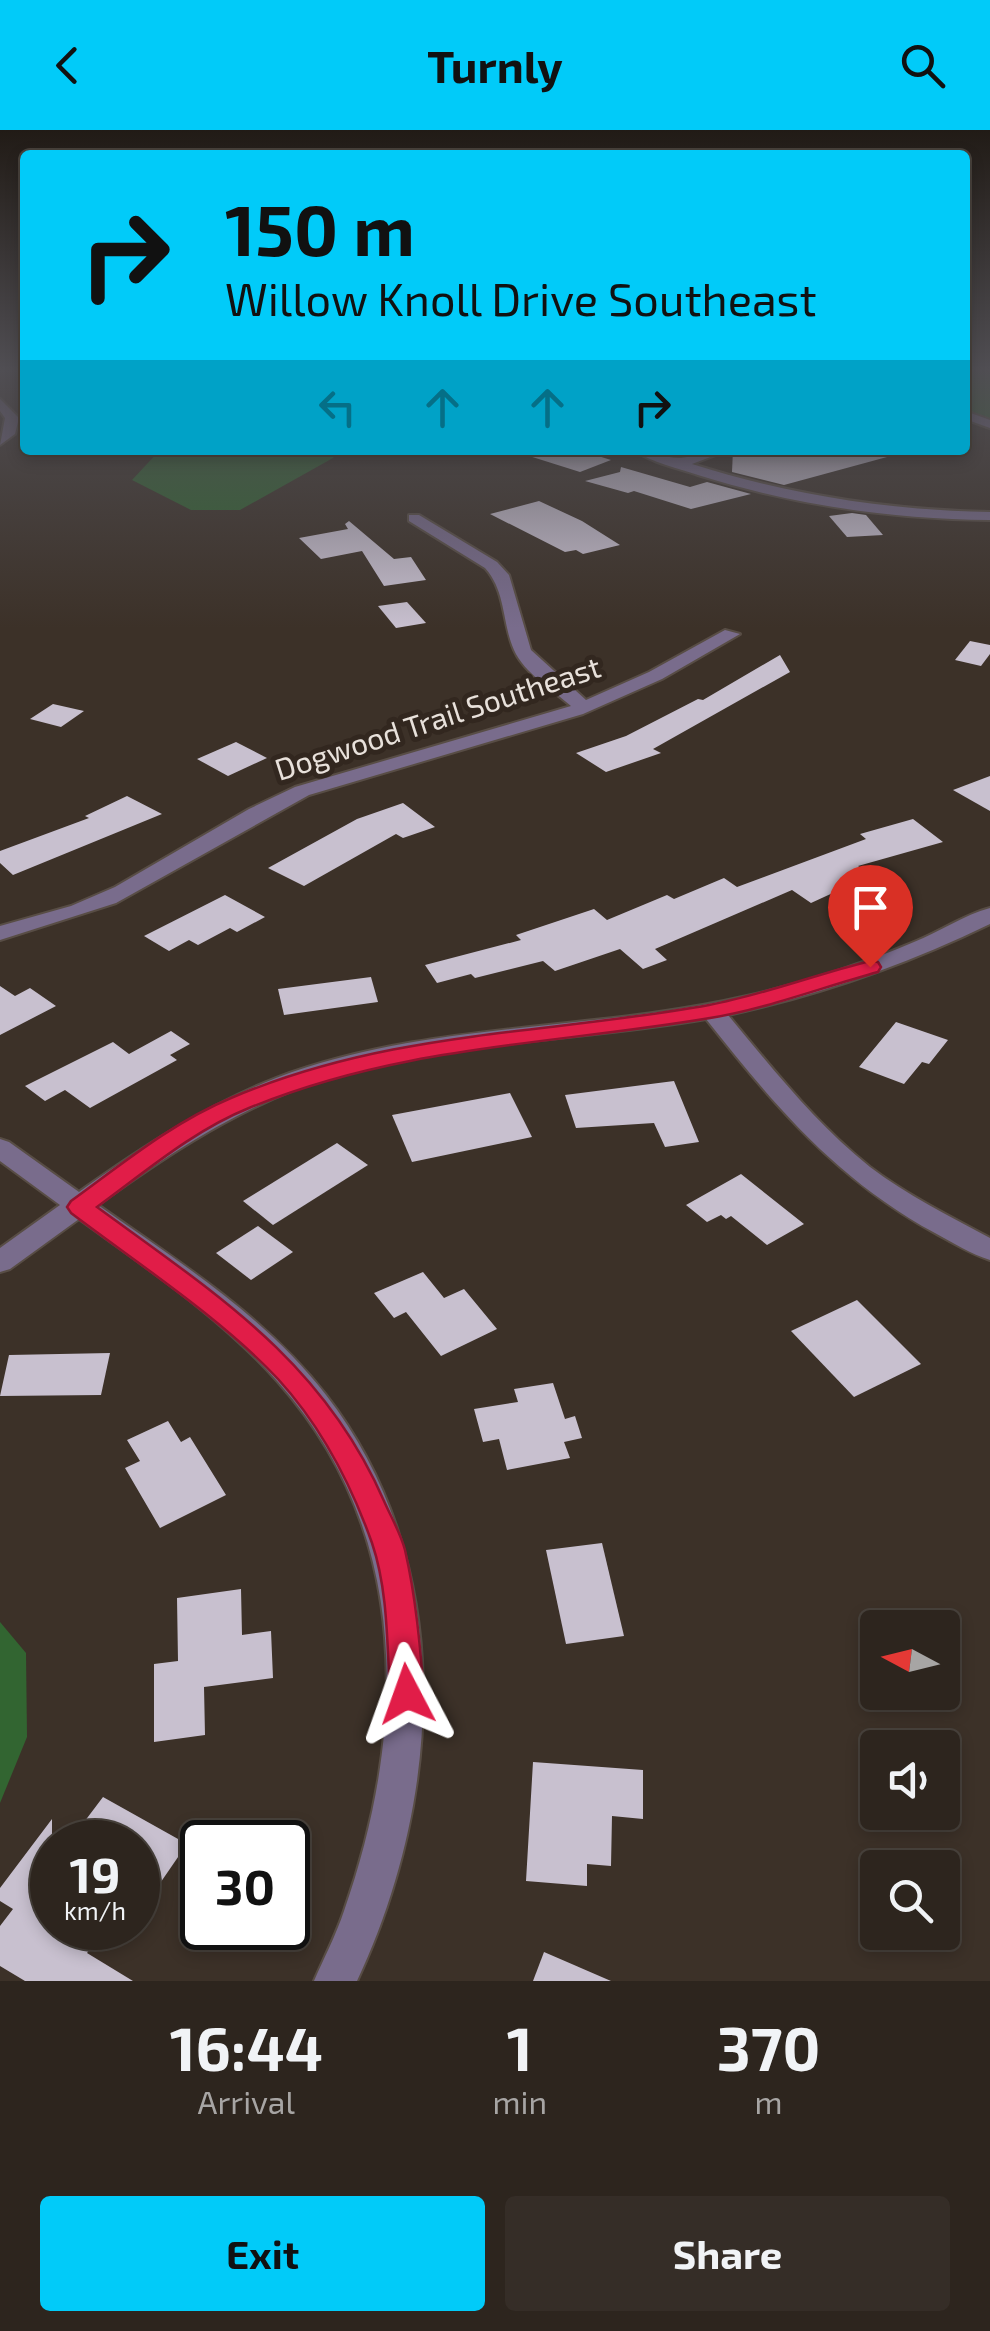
<!DOCTYPE html>
<html lang="en">
<head>
<meta charset="utf-8">
<style>
	body { margin:0; font-family:"Exo 2",sans-serif; background:#352d27; color:#f1f3f6; height:100vh; display:flex; flex-direction:column; font-size:38px; white-space:nowrap }
	* { box-sizing:border-box; margin:0 }
	p { font-size:32px; color:#a7a5a4 }
	.icon { flex:none; width:55px; height:55px; fill:none; stroke:currentColor; stroke-width:2; stroke-linecap:round; stroke-linejoin:round }
	.map { position:relative; height:1851px; overflow:hidden }
	.details { display:flex; flex-direction:column; background:#2d251e; flex:1 }
	.details>* { flex:none }
	.top-card { position:absolute; left:20px; top:20px; width:950px; height:305px; border-radius:10px; box-shadow:0 5px 15px #0003,0 0 0 2px #48423c; background:#01cbf9; color:#111; overflow:hidden }
	.needle { width:65px; rotate:277deg }
	.controls { position:absolute; left:860px; top:1480px; display:grid; gap:20px }
	.controls a { display:grid; place-items:center; width:100px; height:100px; border-radius:10px; background:#2d251e; box-shadow:0 5px 15px #0003,0 0 0 2px #48423c; font-size:50px }
	.speed { position:absolute; left:30px; top:1690px; display:flex; gap:20px; font-size:50px; font-weight:700; text-align:center }
	.speed>* { display:grid; place-content:center; width:130px; height:130px; border-radius:50%; background:#2d251e; box-shadow:0 5px 15px #0003,0 0 0 2px #48423c; line-height:1 }
	.speed small { font-size:25px; font-weight:400 }
	.speed .limit { border:5px solid #111; border-radius:15px; background:#fff; color:#111 }
	.pin { position:absolute; display:grid; place-items:center; width:85px; height:85px; color:#fff; margin:-102px -42px; border-radius:50% 50% 50% 0; rotate:-45deg; box-shadow:0 0 10px #0007 }
	.pin .icon { rotate:45deg }
	.me { position:absolute; width:110px; margin:-55px; rotate:356deg; stroke-linejoin:round; filter:drop-shadow(0 0 8px #0008) }
	.turn { display:flex; align-items:center; gap:35px; height:210px; padding:0 40px; font-size:45px }
	.turn .icon { width:130px; height:130px; stroke-width:2.5 }
	.turn b { display:block; font-size:70px; line-height:85px }
	.lanes { display:flex; align-items:center; height:95px; padding:0 40px; background:#0003; justify-content:center; gap:50px; direction:ltr }
	.lanes .off { opacity:.35 }
	.eta { display:flex; justify-content:space-evenly; align-items:center; height:170px; text-align:center }
	.eta b { font-size:60px; font-weight:700; line-height:70px }
	.cta { display:flex; gap:20px; margin-top:auto; padding:20px 40px }
	.cta a { flex:1; height:115px; border-radius:10px; background:#01cbf9; color:#111; font-size:40px; font-weight:700; line-height:115px; text-align:center }
	.cta a+a { background:#352d27; color:#f1f3f6 }
	header { display:flex; justify-content:space-between; align-items:center; height:130px; padding:0 40px; background:#01cbf9; color:#111; font-size:45px; font-weight:700 }
	.map>svg:first-child { display:block }
</style>
</head>
<body>
<header><svg class="icon" aria-label="back" viewBox="0 0 24 24"><path d="M15 5l-7 7 7 7"/></svg>Turnly<svg class="icon" aria-label="search" viewBox="0 0 24 24"><circle cx="10" cy="10" r="6"/><path d="M15 15l6 6"/></svg></header>
<div class="map">
<svg width="990" height="1851" viewBox="0 0 990 1851">
	<rect width="100%" height="100%" fill="#3c3128"/>
	<!-- green -->
	<g fill="#326531">
		<polygon points="965,239 990,239 990,289 965,280"/>
		<polygon points="160,320 339,320 333,328 240,380 191,380 132,350"/>
		<polygon points="0,1492 26,1523 27,1607 0,1673"/>
	</g>
	<!-- building -->
	<g fill="#c8c0cf">
		<polygon points="526,320 579,320 611,330 580,342 526,325"/>
		<polygon points="733,320 886,320 887,327 784,355 732,342"/>
		<polygon points="621,337 690,357 707,352 751,364 691,379 634,361 628,363 585,351 620,342"/>
		<polygon points="539,371 582,391 620,415 583,424 576,420 565,422 490,384"/>
		<polygon points="852,383 866,385 883,405 847,407 829,386"/>
		<polygon points="349,391 394,429 411,427 426,450 384,456 362,421 321,429 299,408 348,399 345,394"/>
		<polygon points="407,472 426,493 396,498 378,476"/>
		<polygon points="970,511 990,515 990,524 981,536 955,530"/>
		<polygon points="780,525 790,542 653,619 661,623 606,642 576,623 626,606 698,569 703,570"/>
		<polygon points="53,574 84,581 61,597 30,589"/>
		<polygon points="236,612 267,628 228,646 197,629"/>
		<polygon points="990,646 990,681 953,660"/>
		<polygon points="127,666 162,684 13,745 0,733 0,721 89,688 85,686"/>
		<polygon points="403,673 435,697 403,708 396,704 304,756 268,738 357,689"/>
		<polygon points="913,689 943,712 858,736 872,745 811,773 792,760 655,819 667,830 643,839 620,819 555,841 543,831 475,848 471,844 437,853 425,835 521,810 516,805 594,779 607,790 667,765 674,769 724,748 737,757 866,709 860,704"/>
		<polygon points="225,765 265,787 237,802 230,798 198,815 189,810 169,821 144,806"/>
		<polygon points="371,847 378,872 284,885 278,859"/>
		<polygon points="0,856 15,866 30,858 56,876 0,905"/>
		<polygon points="896,892 948,910 929,934 922,932 904,954 859,937"/>
		<polygon points="171,901 190,914 170,925 177,930 90,978 65,960 45,971 25,956 113,912 129,924"/>
		<polygon points="674,951 699,1012 665,1017 654,993 576,998 565,965"/>
		<polygon points="510,963 532,1007 412,1032 392,985"/>
		<polygon points="337,1013 368,1035 273,1095 243,1071"/>
		<polygon points="741,1044 804,1094 767,1115 731,1086 726,1089 721,1085 707,1092 686,1075"/>
		<polygon points="258,1096 293,1122 251,1150 216,1123"/>
		<polygon points="423,1142 444,1168 464,1159 497,1199 441,1226 406,1182 394,1188 374,1163"/>
		<polygon points="857,1170 921,1234 854,1267 791,1201"/>
		<polygon points="110,1223 101,1265 0,1266 9,1225"/>
		<polygon points="553,1253 565,1289 575,1286 582,1308 564,1312 570,1328 507,1340 499,1309 483,1312 474,1279 518,1272 514,1259"/>
		<polygon points="168,1291 181,1312 190,1307 226,1365 160,1398 125,1338 140,1331 127,1310"/>
		<polygon points="602,1413 624,1506 566,1514 546,1420"/>
		<polygon points="241,1459 242,1505 271,1501 273,1548 204,1557 205,1605 154,1612 154,1534 178,1531 177,1468"/>
		<polygon points="533,1632 643,1640 643,1689 612,1686 611,1736 587,1734 587,1756 526,1751"/>
		<polygon points="103,1667 187,1714 154,1762 138,1752 138,1712 69,1712"/>
		<polygon points="52,1689 52,1798 106,1798 87,1823 133,1851 25,1851 0,1836 0,1796 13,1779 0,1771 0,1758"/>
		<polygon points="544,1822 611,1851 533,1851"/>
	</g>
	<g fill="none" stroke-linecap="round" stroke-linejoin="round">
		<!-- minor casing -->
		<g stroke="#584d45" stroke-width="4">
			<g id="minor">
				<polygon points="0,269 19,288 15,304 0,315 5,288 0,281"/>
				<polygon points="965,281 990,290 990,298 965,289"/>
				<path d="M634 320C650 320 667 329 681 328 698 326 711 320 729 320L692 334C790 365 887 380 990 382V390C890 389 794 375 698 345 678 338 652 333 634 320Z"/>
				<path d="M409 385H419L497 432 509 445 531 520 586 570 649 542 725 500 740 504 662 549 583 584 309 665 116 773 0 810V796L71 776 115 757 249 679 295 657 571 576C553 560 524 543 514 520 502 493 506 461 485 438L409 391Z"/>
				<path d="M990 778V794C906 835 819 865 728 885 772 938 816 994 870 1037 907 1065 949 1086 990 1108V1130C971 1124 953 1113 935 1103 836 1049 775 976 706 889 570 913 424 910 294 960 223 988 160 1030 98 1075 178 1131 266 1187 326 1265 456 1432 444 1666 357 1851H314C324 1828 336 1805 344 1781 407 1601 412 1403 278 1252 222 1188 148 1139 79 1089L10 1139 0 1142V1118L60 1075 0 1031V1009L9 1012 79 1062C141 1018 205 976 276 948 426 891 592 902 747 866 804 853 860 835 914 812 939 802 964 785 990 778Z"/>
			</g>
		</g>
		<!-- minor -->
		<use href="#minor" fill="#796c8c" fill-rule="evenodd"/>
	</g>
	<!-- sky -->
	<linearGradient id="sky" x2="0" y2="1"><stop stop-color="#211b16"/><stop offset="0.48" stop-color="#504e53"/><stop offset="1" stop-color="#504e53" stop-opacity="0"/></linearGradient>
	<rect width="990" height="498" fill="url(#sky)"/>
	<!-- route -->
	<path fill="#e11d48" stroke="#92132f" stroke-width="2.5" d="M870 831 878 832 881 837 878 842C823 857 766 879 710 888 550 915 403 915 249 978 194 1000 145 1042 97 1077 216 1164 323 1231 384 1371 391 1387 401 1404 405 1420 416 1468 420 1515 424 1564L419 1574 407 1579 395 1574 390 1564C387 1514 388 1460 372 1413 351 1354 320 1295 278 1249 222 1189 137 1133 71 1083L67 1077 71 1071C122 1034 173 992 231 968 391 900 543 905 709 875 763 865 817 844 870 831Z"/>
	<g text-anchor="middle" stroke-width="10" stroke-linejoin="round" paint-order="stroke">
		<!-- far-street labels -->
		<g font-size="30" fill="#e8e1db" stroke="#32271f">
			<text transform="translate(438 589) rotate(-18)" y="10">Dogwood Trail Southeast</text>
		</g>
	</g>
</svg>
<div class="controls">
<a><svg class="needle" viewBox="-14 -14 28 28"><path d="M0-13l5 13h-10z" fill="#e53935"/><path d="M0 13l5-13h-10z" fill="#a7a5a4"/></svg></a>
<a><svg class="icon" aria-label="sound" viewBox="0 0 24 24"><path d="M4 9h4l5-4v14l-5-4H4zM17 9q2 3 0 6"/></svg></a>
<a><svg class="icon" aria-label="search" viewBox="0 0 24 24"><circle cx="10" cy="10" r="6"/><path d="M15 15l6 6"/></svg></a>
</div>
<div class="speed"><div>19<small>km/h</small></div><div class="limit">30</div></div>
<div class="pin" style="left:870px;top:837px;background:#d93025"><svg class="icon" aria-label="arrive" viewBox="0 0 24 24"><path d="M6 21V4h12l-3 4 3 4H6"/></svg></div>
<svg class="me" style="left:407px;top:1564px" viewBox="-20 -20 40 40"><path d="M0-17L14 15 0 8-14 15z" fill="#e11d48" stroke="#fff" stroke-width="4"/></svg>
<div class="top-card">
<div class="turn"><svg class="icon" aria-label="right" viewBox="0 0 24 24"><path d="M7 20v-9h11M14 6l5 5-5 5"/></svg><div><b>150 m</b>Willow Knoll Drive Southeast</div></div>
<div class="lanes"><svg class="icon off" aria-label="left" viewBox="0 0 24 24"><path d="M17 20v-9H6M10 6l-5 5 5 5"/></svg><svg class="icon off" aria-label="ahead" viewBox="0 0 24 24"><path d="M12 20V5M6 11l6-6 6 6"/></svg><svg class="icon off" aria-label="ahead" viewBox="0 0 24 24"><path d="M12 20V5M6 11l6-6 6 6"/></svg><svg class="icon" aria-label="right" viewBox="0 0 24 24"><path d="M7 20v-9h11M14 6l5 5-5 5"/></svg></div>
</div>
</div>
<section class="details">
<div class="eta">
<div><b>16:44</b><p>Arrival</p></div>
<div><b>1</b><p>min</p></div>
<div><b>370</b><p>m</p></div>
</div>
<div class="cta"><a>Exit</a><a>Share</a></div>
</section>
</body>
</html>
